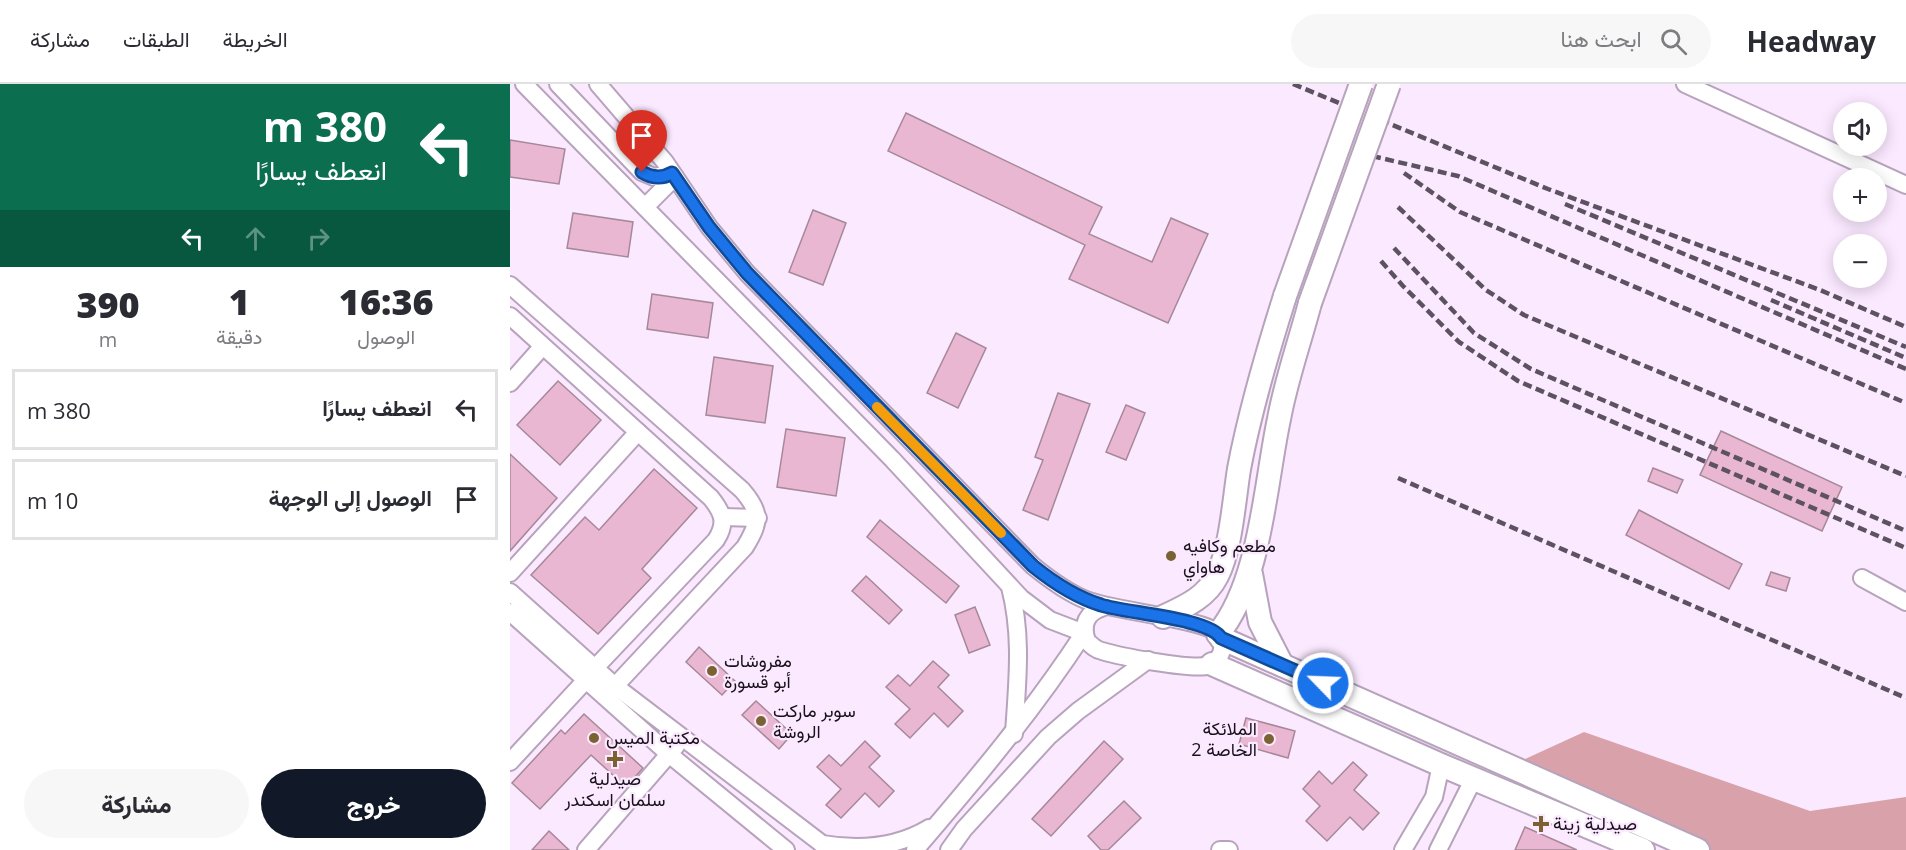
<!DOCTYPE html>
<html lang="ar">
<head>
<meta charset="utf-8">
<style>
	body { margin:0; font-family:"Open Sans",Vazirmatn,sans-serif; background:#f7f7f7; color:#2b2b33; direction:rtl; height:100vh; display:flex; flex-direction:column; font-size:22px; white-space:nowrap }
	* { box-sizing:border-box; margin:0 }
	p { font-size:20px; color:#7c7c81 }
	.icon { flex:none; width:33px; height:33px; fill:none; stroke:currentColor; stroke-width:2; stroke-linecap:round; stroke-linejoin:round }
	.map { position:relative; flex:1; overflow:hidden; direction:ltr }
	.details { display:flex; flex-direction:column; background:#fff; width:510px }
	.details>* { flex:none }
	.guide { background:#0b6e4f; color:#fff; overflow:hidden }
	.fabs { position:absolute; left:1323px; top:18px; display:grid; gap:12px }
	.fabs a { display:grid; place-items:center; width:54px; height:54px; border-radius:50%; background:#fff; box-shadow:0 3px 15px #0003; font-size:30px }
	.pin { position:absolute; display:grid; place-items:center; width:51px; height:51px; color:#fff; margin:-62px -26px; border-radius:50% 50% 50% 0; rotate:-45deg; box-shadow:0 0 6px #0007 }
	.pin .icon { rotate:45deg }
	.me { position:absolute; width:66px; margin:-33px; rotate:294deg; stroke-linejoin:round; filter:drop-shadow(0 0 4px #0008) }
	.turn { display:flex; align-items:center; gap:21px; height:126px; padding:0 24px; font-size:27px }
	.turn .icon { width:78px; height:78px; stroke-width:2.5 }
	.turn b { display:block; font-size:42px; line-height:51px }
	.lanes { display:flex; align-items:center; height:57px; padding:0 24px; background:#0003; justify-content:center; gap:30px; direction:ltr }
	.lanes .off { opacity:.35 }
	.eta { display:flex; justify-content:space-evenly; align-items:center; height:102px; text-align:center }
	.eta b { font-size:36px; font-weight:800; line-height:42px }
	.primary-button { display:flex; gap:12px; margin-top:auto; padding:12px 24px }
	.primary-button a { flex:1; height:69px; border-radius:36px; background:#111827; color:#fff; font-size:24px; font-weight:800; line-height:69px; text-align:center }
	.primary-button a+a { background:#f7f7f7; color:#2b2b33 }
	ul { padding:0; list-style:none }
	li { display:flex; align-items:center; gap:18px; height:81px; margin:0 12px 9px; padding:0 12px; border:3px solid #e1e1e2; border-radius:0px }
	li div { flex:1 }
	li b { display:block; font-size:22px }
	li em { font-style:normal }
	header { display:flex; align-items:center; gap:36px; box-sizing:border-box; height:84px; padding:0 30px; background:#fff; border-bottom:2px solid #e1e1e2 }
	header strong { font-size:28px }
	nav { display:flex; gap:33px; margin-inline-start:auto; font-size:21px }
	.search { width:420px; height:54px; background:#f7f7f7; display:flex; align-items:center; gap:15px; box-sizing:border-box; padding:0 21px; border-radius:33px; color:#7c7c81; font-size:22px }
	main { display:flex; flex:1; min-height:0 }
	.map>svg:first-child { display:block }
</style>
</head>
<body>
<header>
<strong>Headway</strong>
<div class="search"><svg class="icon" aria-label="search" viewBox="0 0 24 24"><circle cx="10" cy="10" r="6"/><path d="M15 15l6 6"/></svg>ابحث هنا</div>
<nav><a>الخريطة</a><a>الطبقات</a><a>مشاركة</a></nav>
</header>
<main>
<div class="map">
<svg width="1396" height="766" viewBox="0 0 1396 766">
	<rect width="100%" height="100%" fill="#fbe9ff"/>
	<!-- forest -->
	<polygon fill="#d9a2aa" points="1074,648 1300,727 1396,713 1396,766 1188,766 1000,682"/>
	<!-- building -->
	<g fill="#e9b7d2" stroke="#a68898" stroke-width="1.5">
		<polygon points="396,29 592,123 579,150 642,178 661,134 698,150 658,239 559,195 575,161 378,67"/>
		<polygon points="0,56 55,65 49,100 0,93"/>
		<polygon points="303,126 336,139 313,201 279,188"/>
		<polygon points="63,129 123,138 118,173 57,164"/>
		<polygon points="142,210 203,219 198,254 137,245"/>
		<polygon points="446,249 476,264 448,324 417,309"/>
		<polygon points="204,273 263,282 255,339 196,331"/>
		<polygon points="48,297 91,336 50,381 7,341"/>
		<polygon points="548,309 580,320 538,436 513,426 533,376 525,373"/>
		<polygon points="616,321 635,329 616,376 596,368"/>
		<polygon points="276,345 335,354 326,412 267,403"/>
		<polygon points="1211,347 1332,403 1312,447 1190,391"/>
		<polygon points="0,370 47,414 0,467"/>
		<polygon points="1143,384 1173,396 1167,409 1138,397"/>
		<polygon points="144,385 187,424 132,485 141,494 88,550 21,491 75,433 89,446"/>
		<polygon points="1129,426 1232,480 1219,505 1116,451"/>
		<polygon points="370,436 449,502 436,519 357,453"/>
		<polygon points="1261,488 1280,494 1276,507 1256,501"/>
		<polygon points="356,492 392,526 379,540 342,507"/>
		<polygon points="465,523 480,561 459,569 445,531"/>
		<polygon points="189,563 225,597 212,611 176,578"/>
		<polygon points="423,577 439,591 428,603 453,627 438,643 424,629 400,654 385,640 400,625 376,603 388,591 400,602"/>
		<polygon points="246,617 282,650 269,665 232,631"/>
		<polygon points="74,630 133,684 116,703 81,671 30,725 2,699 51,646 55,650"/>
		<polygon points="736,634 785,647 778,674 729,660"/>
		<polygon points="355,657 370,672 359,683 384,707 369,723 355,709 331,734 316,721 331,705 307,683 319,671 331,682"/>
		<polygon points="594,657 613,675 541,752 522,735"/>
		<polygon points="843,678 857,691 844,706 869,729 853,746 840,733 817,757 796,737 810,722 793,705 809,687 822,700"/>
		<polygon points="614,717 631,734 598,766 591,766 578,752"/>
		<polygon points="1015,743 1067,766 1005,766"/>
		<polygon points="39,747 59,766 22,766"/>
	</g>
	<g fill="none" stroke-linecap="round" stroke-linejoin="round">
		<!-- minor casing -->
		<g stroke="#b7a3bc" stroke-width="20">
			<g id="minor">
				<path d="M14 0 382 375 511 514 540 536 574 549C523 627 466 695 405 766"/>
				<polyline points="48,0 132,88 144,93 162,89"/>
				<path d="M88 0 155 78 199 143 237 189 523 482C539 495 556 508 576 516 603 527 695 535 709 550 711 553 711 555 712 558 714 569 707 580 696 582 677 585 612 573 592 567 586 566 582 562 577 557 571 540 577 528 594 523"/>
				<polyline points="1175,0 1396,101"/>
				<polyline points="135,123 165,93"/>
				<path d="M0 201 232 406C252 429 250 438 235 463L105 602"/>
				<path d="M0 232 201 414C213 429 217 439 206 456L84 585"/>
				<polyline points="0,299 32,263"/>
				<polyline points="213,433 248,434"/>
				<polyline points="0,489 128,348"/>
				<polyline points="1352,494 1396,518"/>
				<path d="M500 503C513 553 507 600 504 650"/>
				<polyline points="0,508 105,602 320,766"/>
				<polyline points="0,528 160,671 276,766"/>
				<polyline points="0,678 75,597"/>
				<path d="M312 760C349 766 386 764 419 744"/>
				<polyline points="76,766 166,662"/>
				<polyline points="439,766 454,745 538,653 568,627 638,576"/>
				<polyline points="710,766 719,766"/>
				<polyline points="893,766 924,713 931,681"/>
				<polyline points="928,766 964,694"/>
			</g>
		</g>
		<!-- major casing -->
		<g stroke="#b7a3bc" stroke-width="26">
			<g id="major">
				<polyline points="741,490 750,538 772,581"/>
				<path d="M653 533C674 523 696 514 707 492 721 465 724 416 729 385 740 326 757 269 775 212"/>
				<path d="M708 550C751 498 755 400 769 335 776 296 790 257 800 219"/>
				<polyline points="711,554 1188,766"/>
				<polyline points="702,580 931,681 1133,766"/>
			</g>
		</g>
		<!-- minor -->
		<use href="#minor" stroke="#fff" stroke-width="16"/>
		<!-- major -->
		<use href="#major" stroke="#fff" stroke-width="22"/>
		<!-- rail -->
		<g stroke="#5d525f" stroke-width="4.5" stroke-dasharray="9 4.5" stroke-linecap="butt">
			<polyline points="783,0 1038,105 1310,206 1396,243"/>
			<polyline points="862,72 948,92 1396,285"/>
			<polyline points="894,89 950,128 1396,319"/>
			<polyline points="1055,120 1396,263"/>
			<polyline points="888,123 976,206 1014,231 1396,392"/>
			<polyline points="884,164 964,249 1021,285 1396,447"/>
			<polyline points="871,177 893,202 949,258 1008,297 1396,464"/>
			<polyline points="1261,216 1396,274"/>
			<polyline points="888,394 1396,614"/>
		</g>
		<!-- major-bridge casing -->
		<g stroke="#b7a3bc" stroke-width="26" stroke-linecap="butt">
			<g id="major-bridge">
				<polyline points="775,212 851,0"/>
				<polyline points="800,219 879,0"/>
			</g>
		</g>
		<!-- major-bridge -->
		<use href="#major-bridge" stroke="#fff" stroke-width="22"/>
	</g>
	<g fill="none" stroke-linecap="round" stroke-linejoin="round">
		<!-- route casing -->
		<g stroke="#114b97" stroke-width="15">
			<path id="route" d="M132 88C142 94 152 95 162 89L199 143 237 189 523 482C544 499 565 513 591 521 615 529 699 534 711 554L813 599"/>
		</g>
		<!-- route -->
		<use href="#route" stroke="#1a73e8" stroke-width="10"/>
		<!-- slow -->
		<polyline stroke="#f59e0b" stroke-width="10" points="367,323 491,449"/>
	</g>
	<!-- markers -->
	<g fill="#7b6233" stroke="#fbe9ff" stroke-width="2">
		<circle cx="661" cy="472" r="6"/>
		<circle cx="202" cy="587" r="6"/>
		<circle cx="251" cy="637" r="6"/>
		<circle cx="84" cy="654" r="6"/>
		<circle cx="759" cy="655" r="6"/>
		<path d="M102 666h6v6h6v6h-6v6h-6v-6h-6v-6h6z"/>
		<path d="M1028 731h6v6h6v6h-6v6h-6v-6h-6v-6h6z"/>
	</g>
	<g text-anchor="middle" stroke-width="4.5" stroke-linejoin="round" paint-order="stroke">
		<!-- poi labels -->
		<g font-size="18" fill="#19111a" stroke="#fbe9ff" text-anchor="start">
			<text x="673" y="468">مطعم وكافيه<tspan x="673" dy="21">هاواي</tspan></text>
			<text x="214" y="583">مفروشات<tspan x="214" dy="21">أبو قسورة</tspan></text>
			<text x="263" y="633">سوبر ماركت<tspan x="263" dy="21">الروشة</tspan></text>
			<text x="747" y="651" text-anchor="end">الملائكة<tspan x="747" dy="21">الخاصة 2</tspan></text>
			<text x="96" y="660">مكتبة الميس</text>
			<text x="105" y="701" text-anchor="middle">صيدلية<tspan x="105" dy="21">سلمان اسكندر</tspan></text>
			<text x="1043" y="746">صيدلية زينة</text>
		</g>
	</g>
</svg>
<div class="fabs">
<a><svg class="icon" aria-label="sound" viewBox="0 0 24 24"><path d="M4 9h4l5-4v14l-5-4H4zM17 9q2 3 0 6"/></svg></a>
<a>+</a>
<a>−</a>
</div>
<div class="pin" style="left:132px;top:88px;background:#d93025"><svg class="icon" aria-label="arrive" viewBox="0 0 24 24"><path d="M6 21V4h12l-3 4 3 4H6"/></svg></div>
<svg class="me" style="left:813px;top:599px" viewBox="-20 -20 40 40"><circle r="17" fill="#1a73e8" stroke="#fff" stroke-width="3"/><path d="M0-11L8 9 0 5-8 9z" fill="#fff"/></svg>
</div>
<section class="details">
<div class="guide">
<div class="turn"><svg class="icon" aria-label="left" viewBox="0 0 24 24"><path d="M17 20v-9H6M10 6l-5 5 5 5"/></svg><div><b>380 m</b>انعطف يسارًا</div></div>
<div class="lanes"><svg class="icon" aria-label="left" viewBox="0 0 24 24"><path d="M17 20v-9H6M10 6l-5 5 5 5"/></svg><svg class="icon off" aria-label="ahead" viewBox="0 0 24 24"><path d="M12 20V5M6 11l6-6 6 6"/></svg><svg class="icon off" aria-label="right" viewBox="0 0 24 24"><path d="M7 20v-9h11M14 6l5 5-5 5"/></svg></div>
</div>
<div class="eta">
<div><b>16:36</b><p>الوصول</p></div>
<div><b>1</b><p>دقيقة</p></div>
<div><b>390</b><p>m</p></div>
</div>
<ul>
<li><svg class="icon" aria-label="left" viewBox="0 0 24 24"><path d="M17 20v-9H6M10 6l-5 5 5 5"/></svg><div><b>انعطف يسارًا</b></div><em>380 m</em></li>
<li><svg class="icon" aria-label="arrive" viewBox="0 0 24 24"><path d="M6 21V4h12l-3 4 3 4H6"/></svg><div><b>الوصول إلى الوجهة</b></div><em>10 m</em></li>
</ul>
<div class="primary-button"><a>خروج</a><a>مشاركة</a></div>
</section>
</main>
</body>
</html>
